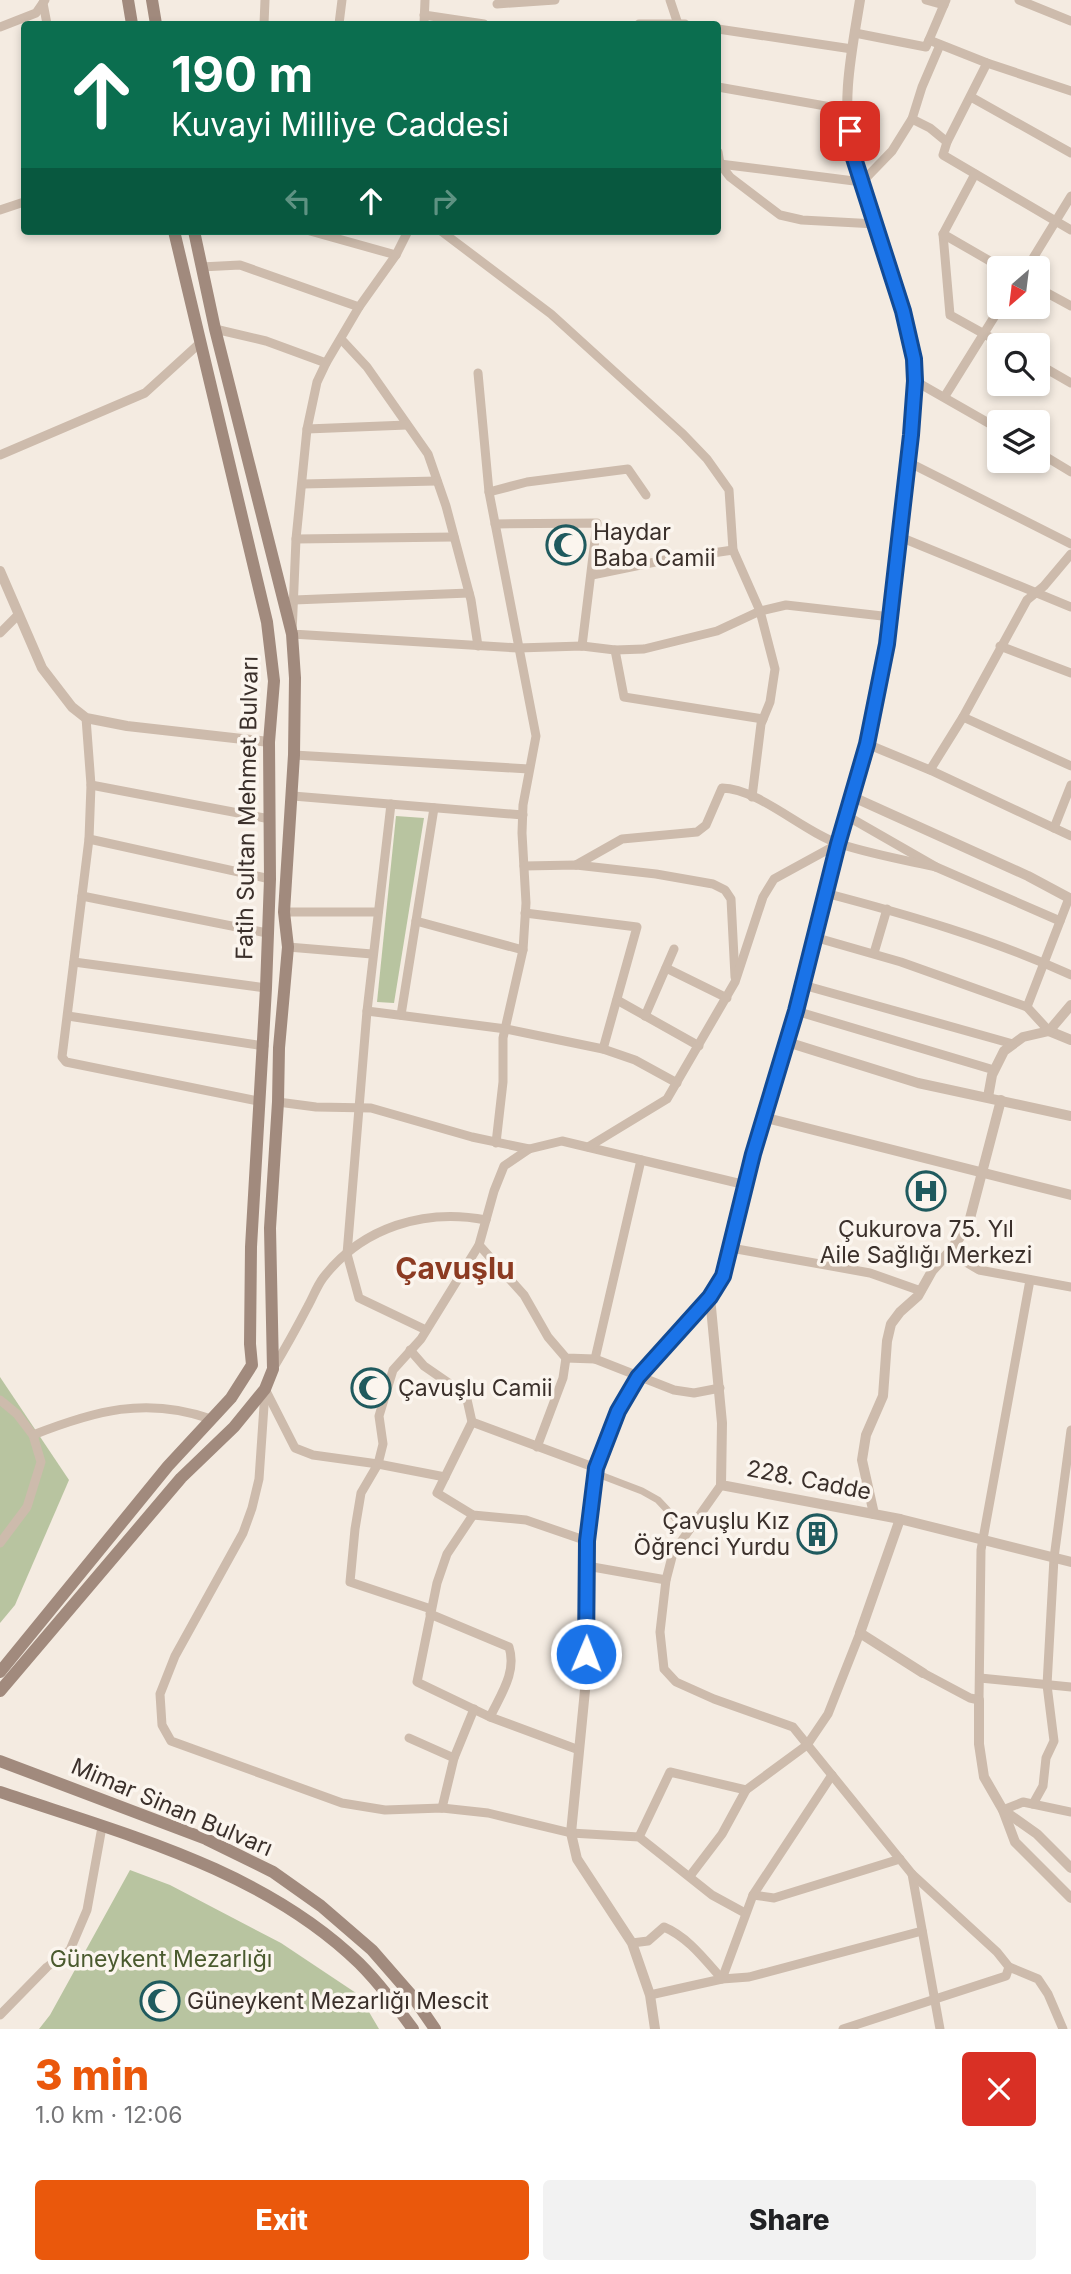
<!DOCTYPE html>
<html lang="en">
<head>
<meta charset="utf-8">
<style>
	body { margin:0; font-family:Inter,sans-serif; background:#f2f2f2; color:#202124; height:100vh; display:flex; flex-direction:column; font-size:26px; white-space:nowrap }
	* { box-sizing:border-box; margin:0 }
	p { font-size:23px; color:#757577 }
	.icon { flex:none; width:38px; height:38px; fill:none; stroke:currentColor; stroke-width:2; stroke-linecap:round; stroke-linejoin:round }
	.map { position:relative; height:2029px; overflow:hidden }
	.details { display:flex; flex-direction:column; background:#fff; flex:1 }
	.details>* { flex:none }
	.hud { position:absolute; left:21px; top:21px; width:700px; height:214px; border-radius:7px; box-shadow:0 4px 10px #0003; background:#0b6e4f; color:#fff; overflow:hidden }
	.needle { width:46px; rotate:208deg }
	.fabs { position:absolute; left:987px; top:256px; display:grid; gap:14px }
	.fabs a { display:grid; place-items:center; width:63px; height:63px; border-radius:7px; background:#fff; box-shadow:0 4px 10px #0003; font-size:35px }
	.pin { position:absolute; display:grid; place-items:center; width:60px; height:60px; color:#fff; margin:-30px; border-radius:14px; box-shadow:0 4px 10px #0006 }
	.me { position:absolute; width:77px; margin:-38px; rotate:1deg; stroke-linejoin:round; filter:drop-shadow(0 0 5px #0008) }
	.turn { display:flex; align-items:center; gap:24px; height:147px; padding:0 35px; font-size:32px }
	.turn .icon { width:91px; height:91px; stroke-width:2.5 }
	.turn b { display:block; font-size:49px; line-height:60px }
	.lanes { display:flex; align-items:center; height:66px; padding:0 35px; background:#0003; justify-content:center; gap:35px; direction:ltr }
	.lanes .off { opacity:.35 }
	.round { display:grid; place-items:center; flex:none; width:74px; height:74px; border-radius:7px; background:#f2f2f2 }
	.headline { display:flex; align-items:center; justify-content:space-between; height:119px; padding:0 35px }
	h1 { font-size:42px; font-weight:800; line-height:52px; color:#ea580c }
	.action { display:flex; gap:14px; margin-top:auto; padding:14px 35px }
	.action a { flex:1; height:80px; border-radius:7px; background:#ea580c; color:#fff; font-size:28px; font-weight:800; line-height:80px; text-align:center }
	.action a+a { background:#f2f2f2; color:#202124 }
	.map>svg:first-child { display:block }
</style>
</head>
<body>
<div class="map">
<svg width="1071" height="2029" viewBox="0 0 1071 2029">
	<rect width="100%" height="100%" fill="#f4ebe1"/>
	<!-- green -->
	<g fill="#b8c4a0">
		<polygon points="396,816 424,818 394,1003 377,1002"/>
		<polygon points="0,1377 69,1480 15,1605 0,1623"/>
		<polygon points="130,1870 170,1885 281,1943 359,1995 379,2029 39,2029 50,2015"/>
	</g>
	<g fill="none" stroke-linecap="round" stroke-linejoin="round">
		<!-- pedestrian -->
		<polyline stroke="#cdbbac" stroke-width="7" points="595,1473 642,1491 658,1500 687,1531"/>
		<!-- minor -->
		<g stroke="#cdbbac" stroke-width="9">
			<polyline points="670,0 678,24"/>
			<polyline points="926,0 944,5"/>
			<polyline points="1019,0 1071,21"/>
			<polyline points="43,3 47,24"/>
			<polyline points="497,4 555,0"/>
			<polyline points="424,15 484,24"/>
			<polyline points="264,24 265,0"/>
			<polyline points="339,24 342,0"/>
			<polyline points="424,24 425,0"/>
			<polyline points="639,24 685,24"/>
			<polyline points="0,27 36,13 45,0"/>
			<polyline points="718,29 852,49"/>
			<polyline points="855,33 926,47 946,0"/>
			<polyline points="929,40 987,63 1071,91"/>
			<polyline points="987,63 947,142 943,155 1071,230"/>
			<polyline points="718,87 848,110"/>
			<polyline points="971,97 1071,153"/>
			<polyline points="912,119 930,128 947,142"/>
			<polyline points="718,152 720,164 730,177 780,215 802,220 876,224"/>
			<polyline points="720,164 862,182 892,151 912,119 922,87 940,45"/>
			<polyline points="975,174 943,234 950,315 1004,345"/>
			<polyline points="0,210 24,202"/>
			<polyline points="310,231 396,255"/>
			<polyline points="408,231 396,255 359,307 326,363 317,382 307,429 296,539 292,634 518,648 582,646 615,650 644,649 717,631 760,611 786,605 891,617"/>
			<polyline points="441,231 551,314 683,434 707,459 729,490 733,550 760,611 775,669 770,702 761,724 752,797"/>
			<polyline points="943,234 1002,268"/>
			<polyline points="201,267 240,265 359,307"/>
			<polyline points="1027,268 1071,196"/>
			<polyline points="1038,288 1071,306"/>
			<polyline points="215,329 266,341 326,363"/>
			<polyline points="341,339 367,367 428,454 446,506 471,600 478,646"/>
			<polyline points="1038,364 1071,383"/>
			<polyline points="478,373 489,492 536,736 523,805 522,833 526,903 523,950 503,1038 503,1082 496,1143"/>
			<polyline points="915,381 999,429"/>
			<polyline points="945,396 1001,306"/>
			<polyline points="307,429 407,425"/>
			<polyline points="1038,452 1071,472"/>
			<polyline points="0,455 145,393 201,342"/>
			<polyline points="908,462 1071,544"/>
			<polyline points="302,484 437,481"/>
			<polyline points="489,492 527,482 628,469 646,495"/>
			<polyline points="495,524 597,523 582,646"/>
			<polyline points="900,537 1071,607"/>
			<polyline points="296,539 454,537"/>
			<polyline points="592,575 665,560 733,550"/>
			<polyline points="294,600 469,593"/>
			<polyline points="0,633 18,615"/>
			<polyline points="1000,646 1071,673"/>
			<polyline points="615,650 624,697 763,719"/>
			<polyline points="963,717 1071,766"/>
			<polyline points="86,718 91,785 89,839 62,1057 66,1062 258,1101"/>
			<polyline points="867,744 930,770 1071,836"/>
			<polyline points="294,755 529,769"/>
			<polyline points="930,770 963,717 1027,600 1044,586 1071,554"/>
			<polyline points="91,785 270,819"/>
			<polyline points="293,796 523,815"/>
			<polyline points="391,804 367,1011 347,1254 359,1298 426,1330"/>
			<polyline points="847,816 936,867 1060,921"/>
			<polyline points="1054,828 1071,785"/>
			<polyline points="89,839 270,879"/>
			<path d="M576 865 622 839 697 832 706 825 722 788C760 789 803 832 840 844 871 854 904 860 936 867"/>
			<polyline points="524,866 576,865 656,874 713,884 725,890 731,899 735,977"/>
			<path d="M825 893C909 915 992 939 1071 975"/>
			<polyline points="82,896 267,933"/>
			<polyline points="284,912 378,912"/>
			<polyline points="525,913 637,927 603,1049"/>
			<polyline points="416,921 523,950"/>
			<polyline points="814,937 901,962 1027,1007 1049,1031"/>
			<polyline points="288,947 372,954"/>
			<polyline points="874,953 887,909"/>
			<polyline points="74,962 266,988"/>
			<polyline points="666,968 727,998"/>
			<polyline points="803,985 1013,1044"/>
			<polyline points="617,1000 699,1046"/>
			<polyline points="1027,1007 1069,898"/>
			<polyline points="367,1011 506,1029 603,1049 635,1060 677,1083"/>
			<polyline points="796,1011 994,1070"/>
			<polyline points="401,1015 434,808"/>
			<polyline points="68,1016 264,1046"/>
			<polyline points="645,1016 674,949"/>
			<polyline points="278,1102 316,1107 371,1108 472,1137 529,1149 562,1141 746,1185"/>
			<polyline points="588,1147 667,1099 735,982 763,897 774,879 838,844"/>
			<polyline points="479,1245 524,1295 548,1337 566,1358 595,1359 674,1390 694,1393 720,1388"/>
			<polyline points="731,1248 870,1273 921,1291"/>
			<polyline points="949,1252 979,1270 1071,1287"/>
			<polyline points="410,1350 424,1366 466,1395 472,1422 437,1493 473,1515 526,1520 587,1541"/>
			<polyline points="595,1359 641,1160"/>
			<path d="M274 1367C286 1347 297 1327 308 1306 313 1297 317 1286 323 1278 362 1227 425 1208 486 1220"/>
			<polyline points="265,1389 295,1448 313,1455 378,1464 445,1477"/>
			<polyline points="265,1391 259,1479 252,1508 243,1533 175,1656 160,1694 162,1725 171,1741 342,1803 385,1810 442,1808 488,1813 571,1833 639,1837 712,1895 745,1913"/>
			<polyline points="0,1400 17,1414 33,1435 41,1462 27,1507 0,1543"/>
			<polyline points="472,1422 596,1468"/>
			<path d="M33 1435C94 1411 146 1396 211 1419"/>
			<polyline points="537,1447 563,1378 566,1358"/>
			<polyline points="721,1485 673,1553 666,1580 660,1632 664,1669 676,1682 714,1699 793,1727 912,1874 997,1952 1009,1967 1038,1979 1048,1994 1063,2029"/>
			<polyline points="473,1515 447,1554 437,1583 417,1682 490,1717 579,1750"/>
			<polyline points="587,1566 666,1580"/>
			<polyline points="431,1609 350,1582 355,1529 361,1493 378,1464 383,1444 379,1416 393,1370 421,1339 479,1245 494,1191 504,1166 529,1149"/>
			<path d="M430 1614 509 1647C517 1672 501 1694 490 1717"/>
			<polyline points="923,1673 970,1698 979,1700 981,1550 1030,1280"/>
			<polyline points="980,1678 1071,1687"/>
			<polyline points="409,1738 454,1758"/>
			<polyline points="1033,1804 1043,1786 1046,1758 1054,1741 1047,1685 1054,1558 1071,1430"/>
			<polyline points="442,1808 454,1758 474,1709"/>
			<polyline points="1003,1810 1023,1802 1071,1812"/>
			<polyline points="639,1837 670,1772 746,1790 807,1745 828,1714 860,1633"/>
			<polyline points="912,1874 940,2029"/>
			<polyline points="690,1876 722,1834 746,1790"/>
			<polyline points="753,1895 774,1898 900,1859"/>
			<path d="M632 1943 648 1941 664 1927C688 1937 705 1960 722 1979L749 1977 922 1931"/>
			<polyline points="650,1995 722,1979 753,1895 832,1775"/>
			<polyline points="0,2015 47,1967 70,1950 87,1910 102,1827"/>
			<polyline points="843,2029 1006,1976 1009,1967"/>
		</g>
		<!-- tertiary -->
		<g stroke="#cdbbac" stroke-width="10">
			<polyline points="0,571 42,668 72,707 86,718 127,726 269,742"/>
			<polyline points="853,797 1028,876 1071,899"/>
			<polyline points="1049,1031 1071,1040"/>
			<polyline points="787,1042 918,1083 1071,1116"/>
			<polyline points="988,1097 992,1075 1004,1051 1023,1037 1049,1031 1071,1005"/>
			<polyline points="763,1117 1071,1195"/>
			<polyline points="710,1297 722,1423 721,1485 900,1519 1071,1562"/>
			<polyline points="874,1514 862,1460 866,1435 883,1396 887,1341 891,1324 900,1312 918,1296 932,1271 949,1252 968,1226 1001,1100"/>
			<polyline points="900,1519 860,1633 923,1673"/>
			<polyline points="979,1700 979,1744 984,1777 1003,1810 1015,1842 1071,1898"/>
			<polyline points="1003,1810 1037,1834 1071,1868"/>
			<path d="M655 2029 650 1995 632 1943 577 1859 571 1833 586 1680 587 1541 596 1468 618 1411 638 1377 710 1297 723 1276 731 1248 753 1154 796 1011 838 844 867 744 891 617 915 381C910 301 872 230 853 154 840 104 852 50 860 0"/>
		</g>
		<!-- secondary -->
		<g stroke="#a18a7d" stroke-width="12">
			<polyline points="128,0 132,24"/>
			<polyline points="152,0 156,24"/>
			<polyline points="0,1672 168,1466 231,1398 252,1365 250,1344 251,1247 266,988 270,879 269,742 274,681 267,622 174,231"/>
			<polyline points="0,1691 181,1478 234,1427 265,1389 273,1369 270,1228 278,1102 279,1048 288,947 284,912 294,755 295,678 292,634 215,329 194,231"/>
			<polyline points="0,1761 206,1839 273,1872 321,1906 372,1950 413,1997 435,2029"/>
			<path d="M0 1792C124 1834 262 1869 359 1963 379 1983 396 2006 413 2029"/>
		</g>
	</g>
	<g fill="none" stroke-linecap="round" stroke-linejoin="round">
		<!-- route casing -->
		<g stroke="#114b97" stroke-width="18">
			<polyline id="route" points="586,1654 587,1541 596,1468 618,1411 638,1377 710,1297 723,1276 753,1154 796,1011 838,844 867,744 887,644 911,435 915,381 914,359 903,311 852,152 850,131"/>
		</g>
		<!-- route -->
		<use href="#route" stroke="#1a73e8" stroke-width="12"/>
	</g>
	<!-- icons -->
	<defs>
		<g id="mosque-ring" transform="scale(2.0125)"><circle r="9.5" fill="#fbf5ee" stroke="#1f5a5e" stroke-width="1.5"/><path d="M3.5-4.9A6 6 0 1 0 3.5 4.9A5 5 0 1 1 3.5-4.9Z" fill="#1f5a5e"/></g>
		<g id="hospital-ring" transform="scale(2.0125)"><circle r="9.5" fill="#fbf5ee" stroke="#1f5a5e" stroke-width="1.5"/><path d="M-5-5h3v3.5h4V-5h3V5h-3V1.5h-4V5h-3Z" fill="#1f5a5e"/></g>
		<g id="building-ring" transform="scale(2.0125)"><circle r="9.5" fill="#fbf5ee" stroke="#1f5a5e" stroke-width="1.5"/><path d="M-4-6H4V6H1V3H-1V6H-4ZM-2.5-4.3h1.7v1.8h-1.7ZM.8-4.3h1.7v1.8H.8ZM-2.5-1h1.7V.8h-1.7ZM.8-1h1.7V.8H.8Z" fill="#1f5a5e"/></g>
	</defs>
	<g fill-rule="evenodd">
		<use href="#mosque-ring" x="566" y="545"/>
		<use href="#hospital-ring" x="926" y="1191"/>
		<use href="#mosque-ring" x="371" y="1388"/>
		<use href="#building-ring" x="817" y="1534"/>
		<use href="#mosque-ring" x="160" y="2001"/>
	</g>
	<g text-anchor="middle" stroke-width="7" stroke-linejoin="round" paint-order="stroke">
		<!-- poi labels -->
		<g font-size="23" fill="#3b302b" stroke="#fbf5ee" text-anchor="start">
			<text x="593" y="540">Haydar<tspan x="593" dy="26">Baba Camii</tspan></text>
			<text x="926" y="1237" text-anchor="middle">Çukurova 75. Yıl<tspan x="926" dy="26">Aile Sağlığı Merkezi</tspan></text>
			<text x="398" y="1396">Çavuşlu Camii</text>
			<text x="790" y="1529" text-anchor="end">Çavuşlu Kız<tspan x="790" dy="26">Öğrenci Yurdu</tspan></text>
			<text x="187" y="2009">Güneykent Mezarlığı Mescit</text>
		</g>
		<!-- street labels -->
		<g font-size="23" fill="#3b302b" stroke="#fbf5ee">
			<text transform="translate(247 808) rotate(-89)" y="8">Fatih Sultan Mehmet Bulvarı</text>
			<text transform="translate(809 1480) rotate(11)" y="8">228. Cadde</text>
			<text transform="translate(172 1807) rotate(23)" y="8">Mimar Sinan Bulvarı</text>
		</g>
		<!-- park labels -->
		<g font-size="23" fill="#4a5a2e" stroke="#fbf5ee">
			<text x="161" y="1967">Güneykent Mezarlığı</text>
		</g>
		<!-- district labels -->
		<g font-size="30" font-weight="bold" fill="#8c3b22" stroke="#fbf5ee">
			<text x="455" y="1279">Çavuşlu</text>
		</g>
	</g>
</svg>
<div class="fabs">
<a><svg class="needle" viewBox="-14 -14 28 28"><path d="M0-13l5 13h-10z" fill="#e53935"/><path d="M0 13l5-13h-10z" fill="#757577"/></svg></a>
<a><svg class="icon" aria-label="search" viewBox="0 0 24 24"><circle cx="10" cy="10" r="6"/><path d="M15 15l6 6"/></svg></a>
<a><svg class="icon" aria-label="layers" viewBox="0 0 24 24"><path d="M12 4l9 5-9 5-9-5zM3 14l9 5 9-5"/></svg></a>
</div>
<div class="pin" style="left:850px;top:131px;background:#d93025"><svg class="icon" aria-label="arrive" viewBox="0 0 24 24"><path d="M6 21V4h12l-3 4 3 4H6"/></svg></div>
<svg class="me" style="left:586px;top:1654px" viewBox="-20 -20 40 40"><circle r="17" fill="#1a73e8" stroke="#fff" stroke-width="3"/><path d="M0-11L8 9 0 5-8 9z" fill="#fff"/></svg>
<div class="hud">
<div class="turn"><svg class="icon" aria-label="ahead" viewBox="0 0 24 24"><path d="M12 20V5M6 11l6-6 6 6"/></svg><div><b>190 m</b>Kuvayi Milliye Caddesi</div></div>
<div class="lanes"><svg class="icon off" aria-label="left" viewBox="0 0 24 24"><path d="M17 20v-9H6M10 6l-5 5 5 5"/></svg><svg class="icon" aria-label="ahead" viewBox="0 0 24 24"><path d="M12 20V5M6 11l6-6 6 6"/></svg><svg class="icon off" aria-label="right" viewBox="0 0 24 24"><path d="M7 20v-9h11M14 6l5 5-5 5"/></svg></div>
</div>
</div>
<section class="details">
<div class="headline"><div><h1>3 min</h1><p>1.0 km · 12:06</p></div><a class="round" style="background:#d93025;color:#fff"><svg class="icon" aria-label="close" viewBox="0 0 24 24"><path d="M6 6l12 12M18 6L6 18"/></svg></a></div>
<div class="action"><a>Exit</a><a>Share</a></div>
</section>
</body>
</html>
